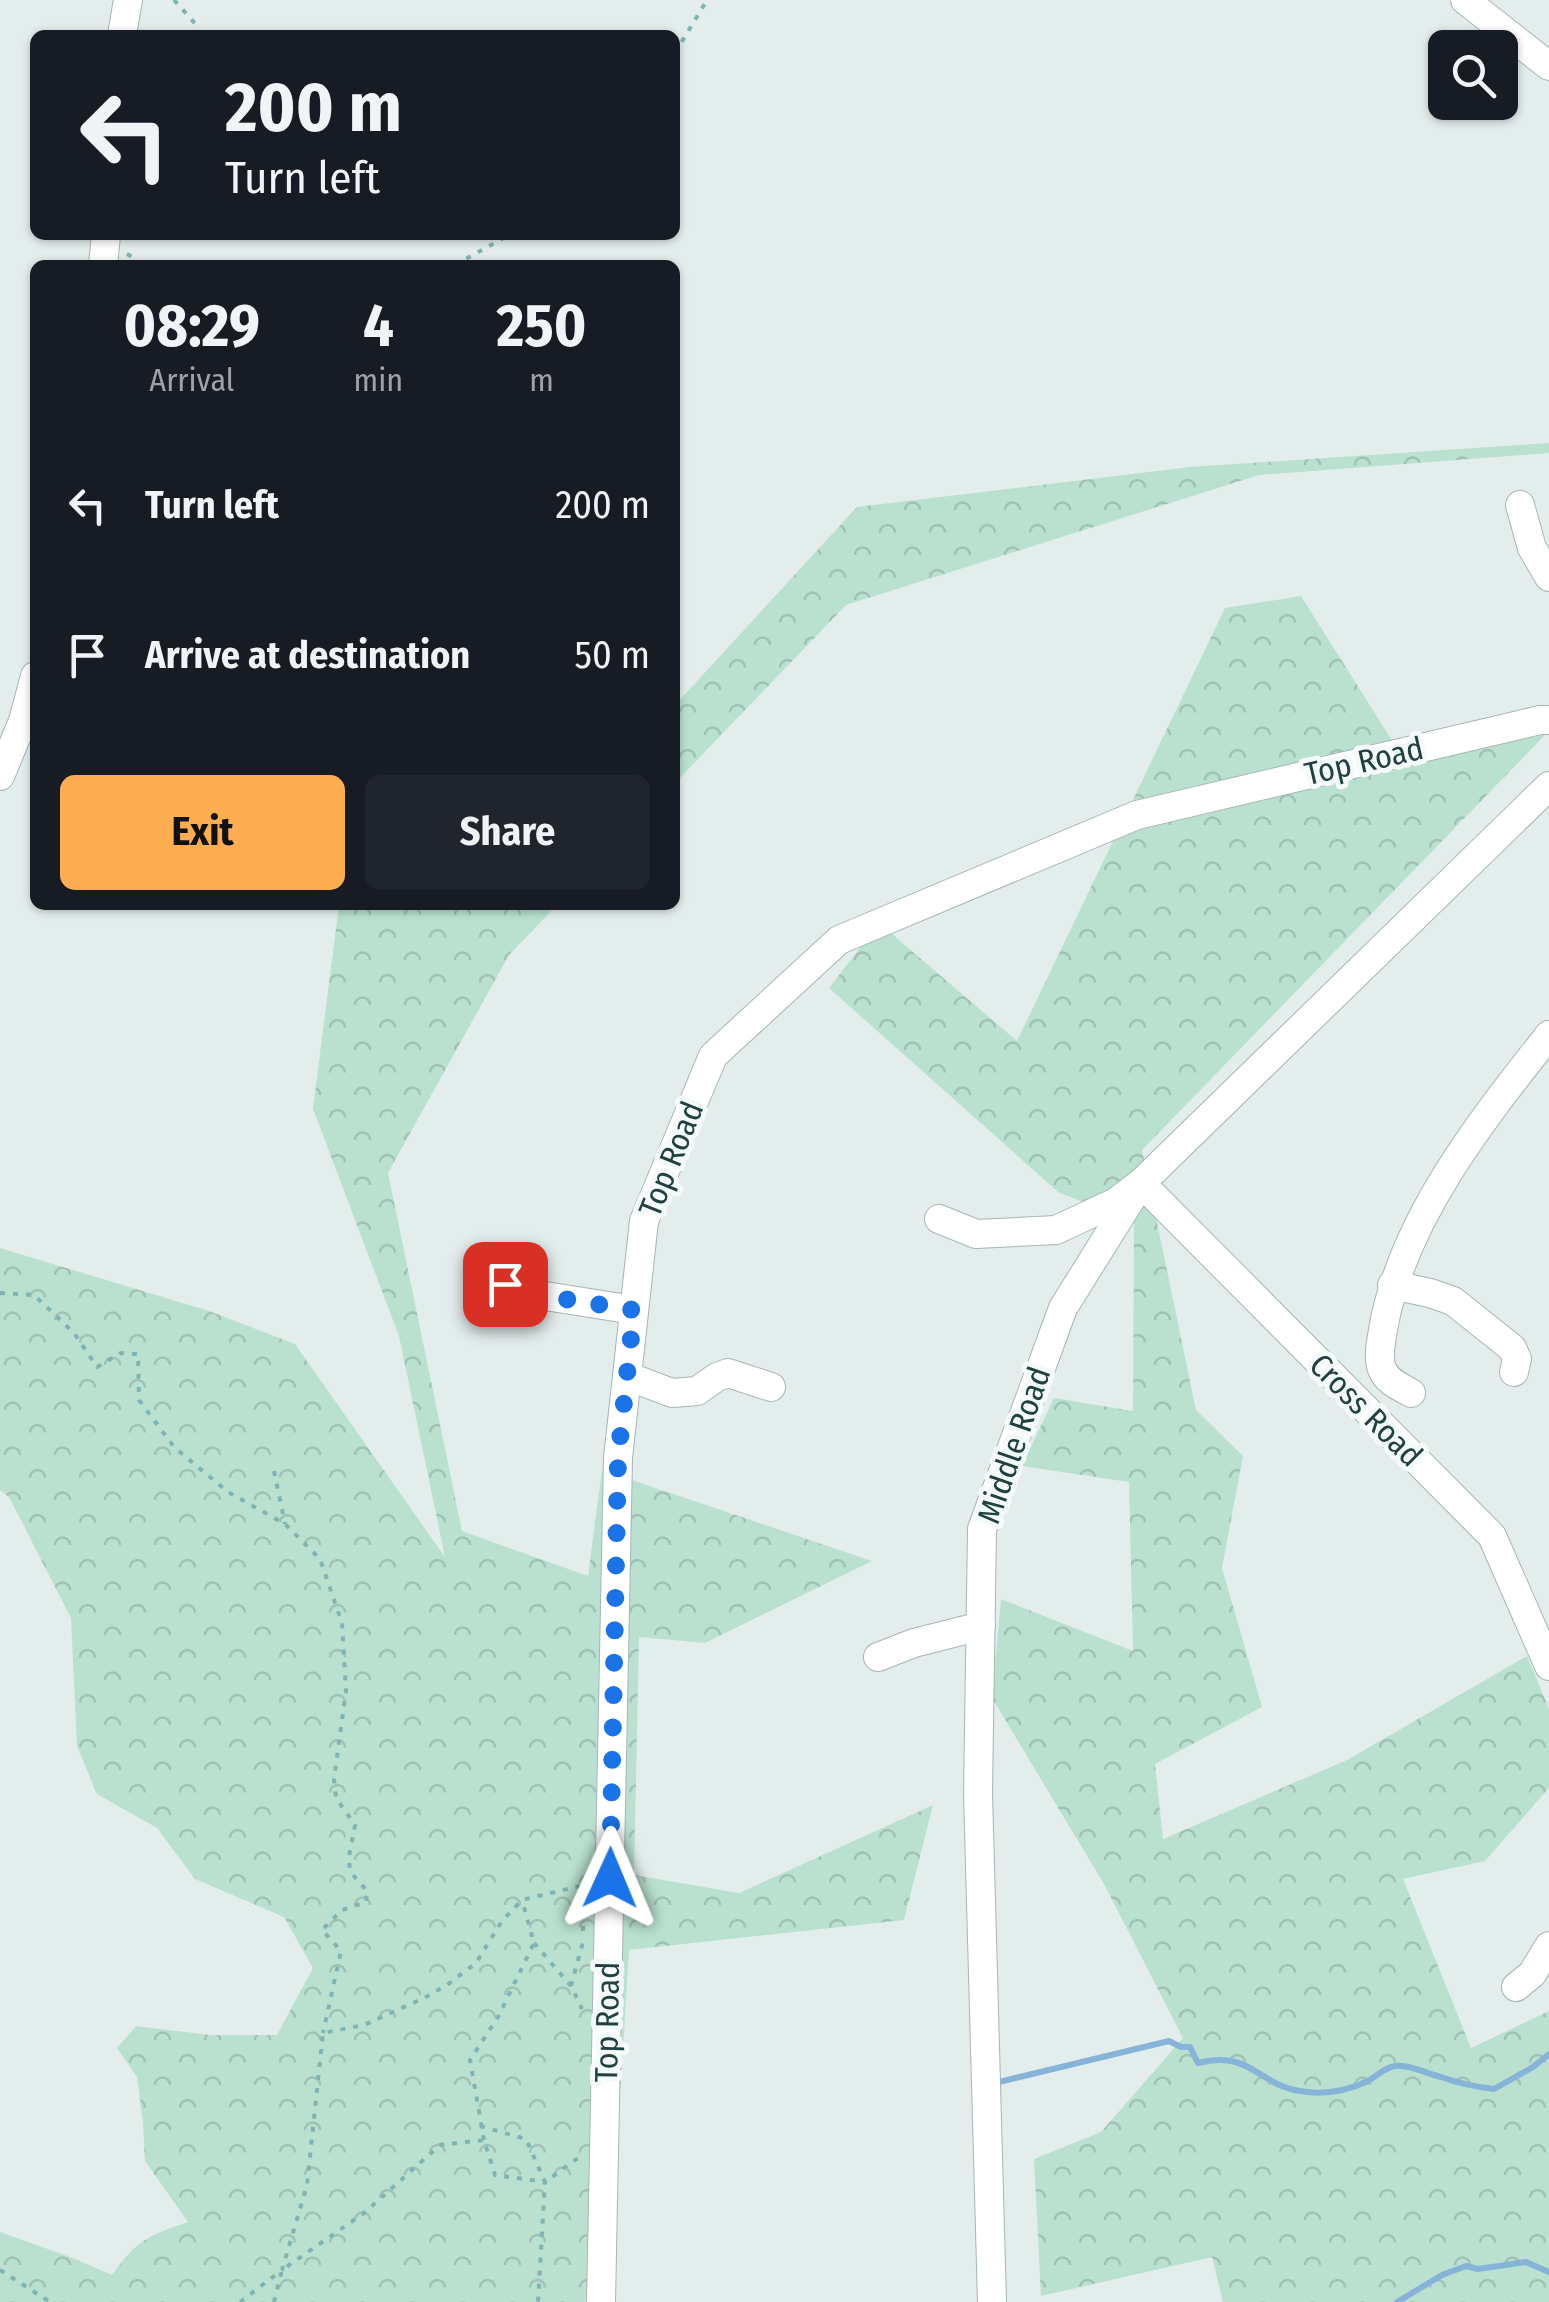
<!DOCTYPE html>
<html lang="en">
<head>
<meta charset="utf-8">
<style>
	body { margin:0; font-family:"Fira Sans Condensed",sans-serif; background:#20242c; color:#f1f3f6; height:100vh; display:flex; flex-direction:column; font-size:38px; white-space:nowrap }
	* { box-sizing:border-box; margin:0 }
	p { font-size:32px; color:#9ea1a6 }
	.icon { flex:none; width:55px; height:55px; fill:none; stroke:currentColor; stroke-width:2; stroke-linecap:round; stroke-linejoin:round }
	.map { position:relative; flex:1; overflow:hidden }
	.panel { position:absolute; left:30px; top:260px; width:650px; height:650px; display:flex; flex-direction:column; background:#171b24; border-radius:15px; box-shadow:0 2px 8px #0004 }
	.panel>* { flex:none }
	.banner { position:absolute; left:30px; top:30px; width:650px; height:210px; border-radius:15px; box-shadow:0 2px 8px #0004; background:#171b24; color:#f1f3f6; overflow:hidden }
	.buttons { position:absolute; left:1428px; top:30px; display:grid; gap:20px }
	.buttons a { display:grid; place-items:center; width:90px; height:90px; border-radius:15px; background:#171b24; box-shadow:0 2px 8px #0004; font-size:50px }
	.pin { position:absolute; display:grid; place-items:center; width:85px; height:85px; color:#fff; margin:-42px; border-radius:20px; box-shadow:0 5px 15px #0006 }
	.me { position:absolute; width:110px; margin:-55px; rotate:1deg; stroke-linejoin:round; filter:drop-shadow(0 0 8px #0008) }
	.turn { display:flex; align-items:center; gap:35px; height:210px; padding:0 30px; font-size:45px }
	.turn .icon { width:130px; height:130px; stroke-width:2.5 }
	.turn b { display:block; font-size:70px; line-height:85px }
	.eta { display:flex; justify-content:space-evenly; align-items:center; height:170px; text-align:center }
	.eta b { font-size:60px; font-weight:700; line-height:70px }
	.action { display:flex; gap:20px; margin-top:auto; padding:20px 30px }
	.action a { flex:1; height:115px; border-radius:15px; background:#feae51; color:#111; font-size:40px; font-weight:700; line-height:115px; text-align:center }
	.action a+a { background:#20242c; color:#f1f3f6 }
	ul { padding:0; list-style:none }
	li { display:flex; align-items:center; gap:30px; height:150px; padding:0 30px }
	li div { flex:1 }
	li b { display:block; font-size:38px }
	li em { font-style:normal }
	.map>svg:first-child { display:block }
</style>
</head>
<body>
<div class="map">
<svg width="1549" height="2302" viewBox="0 0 1549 2302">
	<defs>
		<pattern id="forest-crowns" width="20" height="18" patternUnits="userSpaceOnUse" patternTransform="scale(2.5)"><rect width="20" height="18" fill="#bae1d0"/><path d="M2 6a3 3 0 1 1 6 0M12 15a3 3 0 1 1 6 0" fill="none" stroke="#a0c2b4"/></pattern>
	</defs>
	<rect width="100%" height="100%" fill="#e3eeec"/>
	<!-- forest -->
	<g fill="url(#forest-crowns)">
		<polygon points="1549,443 1549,453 1259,475 846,605 675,783 675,705 857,507 1190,467"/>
		<polygon points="1301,596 1405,761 1549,731 1142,1150 1196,1410 1243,1456 1222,1568 1262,1707 1155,1764 1163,1839 1347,1760 1527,1656 1549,1709 1549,1788 1485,1861 1403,1879 1471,2048 1549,2011 1549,2302 1223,2302 1212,2257 1041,2296 1034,2159 1101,2132 1183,2038 1104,1884 992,1698 1001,1599 1133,1651 1129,1482 1022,1466 1054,1398 1133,1411 1134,1223 1058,1192 829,988 879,923 1017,1041 1225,608"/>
		<path d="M339 905H557L509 955 388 1173 462 1531 588 1576 602 1470 872 1561 705 1643 639 1637 634 1875 739 1893 933 1805 904 1920 629 1950 621 2083 585 2302H0V2232L73 2258 112 2275C137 2240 147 2236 188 2222L145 2161 143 2123 137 2077 117 2048 136 2026 210 2035H277L313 1968 284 1917 195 1879 157 1828 97 1794 77 1746 71 1618 9 1497 0 1490V1248L209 1311 295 1344 445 1557 399 1336 313 1109Z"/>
	</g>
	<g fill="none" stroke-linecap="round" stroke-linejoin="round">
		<!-- stream -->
		<g stroke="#86b3d8" stroke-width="6">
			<path d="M995 2083 1169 2041 1181 2047H1190L1198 2063C1252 2050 1256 2084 1300 2091 1323 2095 1347 2091 1368 2081 1377 2076 1385 2067 1395 2066 1409 2064 1427 2074 1441 2077 1458 2083 1476 2087 1494 2089L1533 2067 1549 2054"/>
			<polyline points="1397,2302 1442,2275 1466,2266 1478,2269 1526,2262 1549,2272"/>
		</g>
		<!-- minor casing -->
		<g stroke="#a5b6b5" stroke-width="30">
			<g id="minor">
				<polyline points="1465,0 1549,66"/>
				<polyline points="122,35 128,0"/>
				<polyline points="103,265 106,235"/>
				<polyline points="1520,505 1532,548 1549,577"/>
				<polyline points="0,776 23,721 35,676"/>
				<polyline points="939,1219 976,1234 1056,1230 1116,1202 1141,1183 1492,1536 1549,1666"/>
				<polyline points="505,1284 520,1292 634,1310"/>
				<polyline points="1392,1285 1430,1293 1453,1301 1512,1348 1517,1359 1514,1372"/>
				<polyline points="627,1376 672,1393 697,1391 717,1377 728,1373 771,1387"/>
				<path d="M1411 1393C1401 1387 1387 1382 1382 1369 1377 1357 1382 1337 1384 1324 1405 1216 1482 1120 1549 1035"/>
				<polyline points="878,1657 914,1643 981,1626"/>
				<polyline points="1516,1987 1532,1974 1549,1946"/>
				<polyline points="601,2302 618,1458 644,1221 713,1056 839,940 1137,815 1540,720 1549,720"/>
				<polyline points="992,2302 978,1793 982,1529 1063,1308 1141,1183 1549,786"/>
			</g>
		</g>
		<!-- path -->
		<g stroke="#80b4b3" stroke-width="4" stroke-dasharray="5 8" stroke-linecap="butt">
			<polyline points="174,0 200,29"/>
			<polyline points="675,53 707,0"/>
			<polyline points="127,254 134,258 138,265"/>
			<polyline points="455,265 509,235"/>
			<path d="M0 1293 34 1295 74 1333 97 1367 121 1353 138 1354 139 1400 174 1447 228 1492 285 1524 320 1559 342 1623 346 1691 334 1779 336 1798 355 1825C350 1858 340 1866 367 1890L366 1902 342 1910 322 1930 341 1951 323 2033"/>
			<polyline points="274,1471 285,1524"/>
			<polyline points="582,1887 583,1933"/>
			<polyline points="534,1943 571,1986 582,2009"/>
			<polyline points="571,1986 583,1942"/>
			<polyline points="480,2126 526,2139 545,2182 582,2155"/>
			<polyline points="484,2140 470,2060 498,2017 534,1943 522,1900"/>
			<polyline points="0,2270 50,2302"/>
			<polyline points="240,2302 282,2270 307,2185 323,2033 364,2025 424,1998 447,1985 476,1963 502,1921 522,1900 588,1884"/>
			<polyline points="274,2302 282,2270 364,2213 440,2145 484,2140 495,2175 545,2182 538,2302"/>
		</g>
		<!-- minor -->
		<use href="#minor" stroke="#fff" stroke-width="28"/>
	</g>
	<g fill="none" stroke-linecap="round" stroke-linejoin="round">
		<!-- route -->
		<polyline stroke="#1a73e8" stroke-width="18" stroke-dasharray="0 32.4" points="505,1284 520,1292 634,1310 618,1458 610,1878"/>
	</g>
	<g text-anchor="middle" stroke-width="10" stroke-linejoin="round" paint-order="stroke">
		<!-- street labels -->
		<g font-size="32" fill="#214041" stroke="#f4faf9">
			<text transform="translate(1364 761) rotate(-13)" y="11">Top Road</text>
			<text transform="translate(671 1159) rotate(-68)" y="11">Top Road</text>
			<text transform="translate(1366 1410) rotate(45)" y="11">Cross Road</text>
			<text transform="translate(1014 1445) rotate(-71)" y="11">Middle Road</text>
			<text transform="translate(607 2022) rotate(-89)" y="11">Top Road</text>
		</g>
	</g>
</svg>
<div class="buttons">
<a><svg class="icon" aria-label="search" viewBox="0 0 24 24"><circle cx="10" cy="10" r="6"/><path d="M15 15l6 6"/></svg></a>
</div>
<div class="pin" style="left:505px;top:1284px;background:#d93025"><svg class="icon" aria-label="arrive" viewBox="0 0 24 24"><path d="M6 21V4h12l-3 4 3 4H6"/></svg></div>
<svg class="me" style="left:610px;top:1878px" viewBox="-20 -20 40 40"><path d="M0-17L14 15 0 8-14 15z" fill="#1a73e8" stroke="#fff" stroke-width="4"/></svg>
<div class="banner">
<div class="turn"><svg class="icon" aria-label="left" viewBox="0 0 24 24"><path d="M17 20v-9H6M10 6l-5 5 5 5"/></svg><div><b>200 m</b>Turn left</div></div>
</div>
<section class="panel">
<div class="eta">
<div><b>08:29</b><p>Arrival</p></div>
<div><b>4</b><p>min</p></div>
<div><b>250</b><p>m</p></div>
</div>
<ul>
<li><svg class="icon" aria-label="left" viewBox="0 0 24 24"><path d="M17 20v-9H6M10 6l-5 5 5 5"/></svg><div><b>Turn left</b></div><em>200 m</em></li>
<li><svg class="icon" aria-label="arrive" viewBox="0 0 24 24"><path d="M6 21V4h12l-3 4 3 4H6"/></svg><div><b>Arrive at destination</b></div><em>50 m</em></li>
</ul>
<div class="action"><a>Exit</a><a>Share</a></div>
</section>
</div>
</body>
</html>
